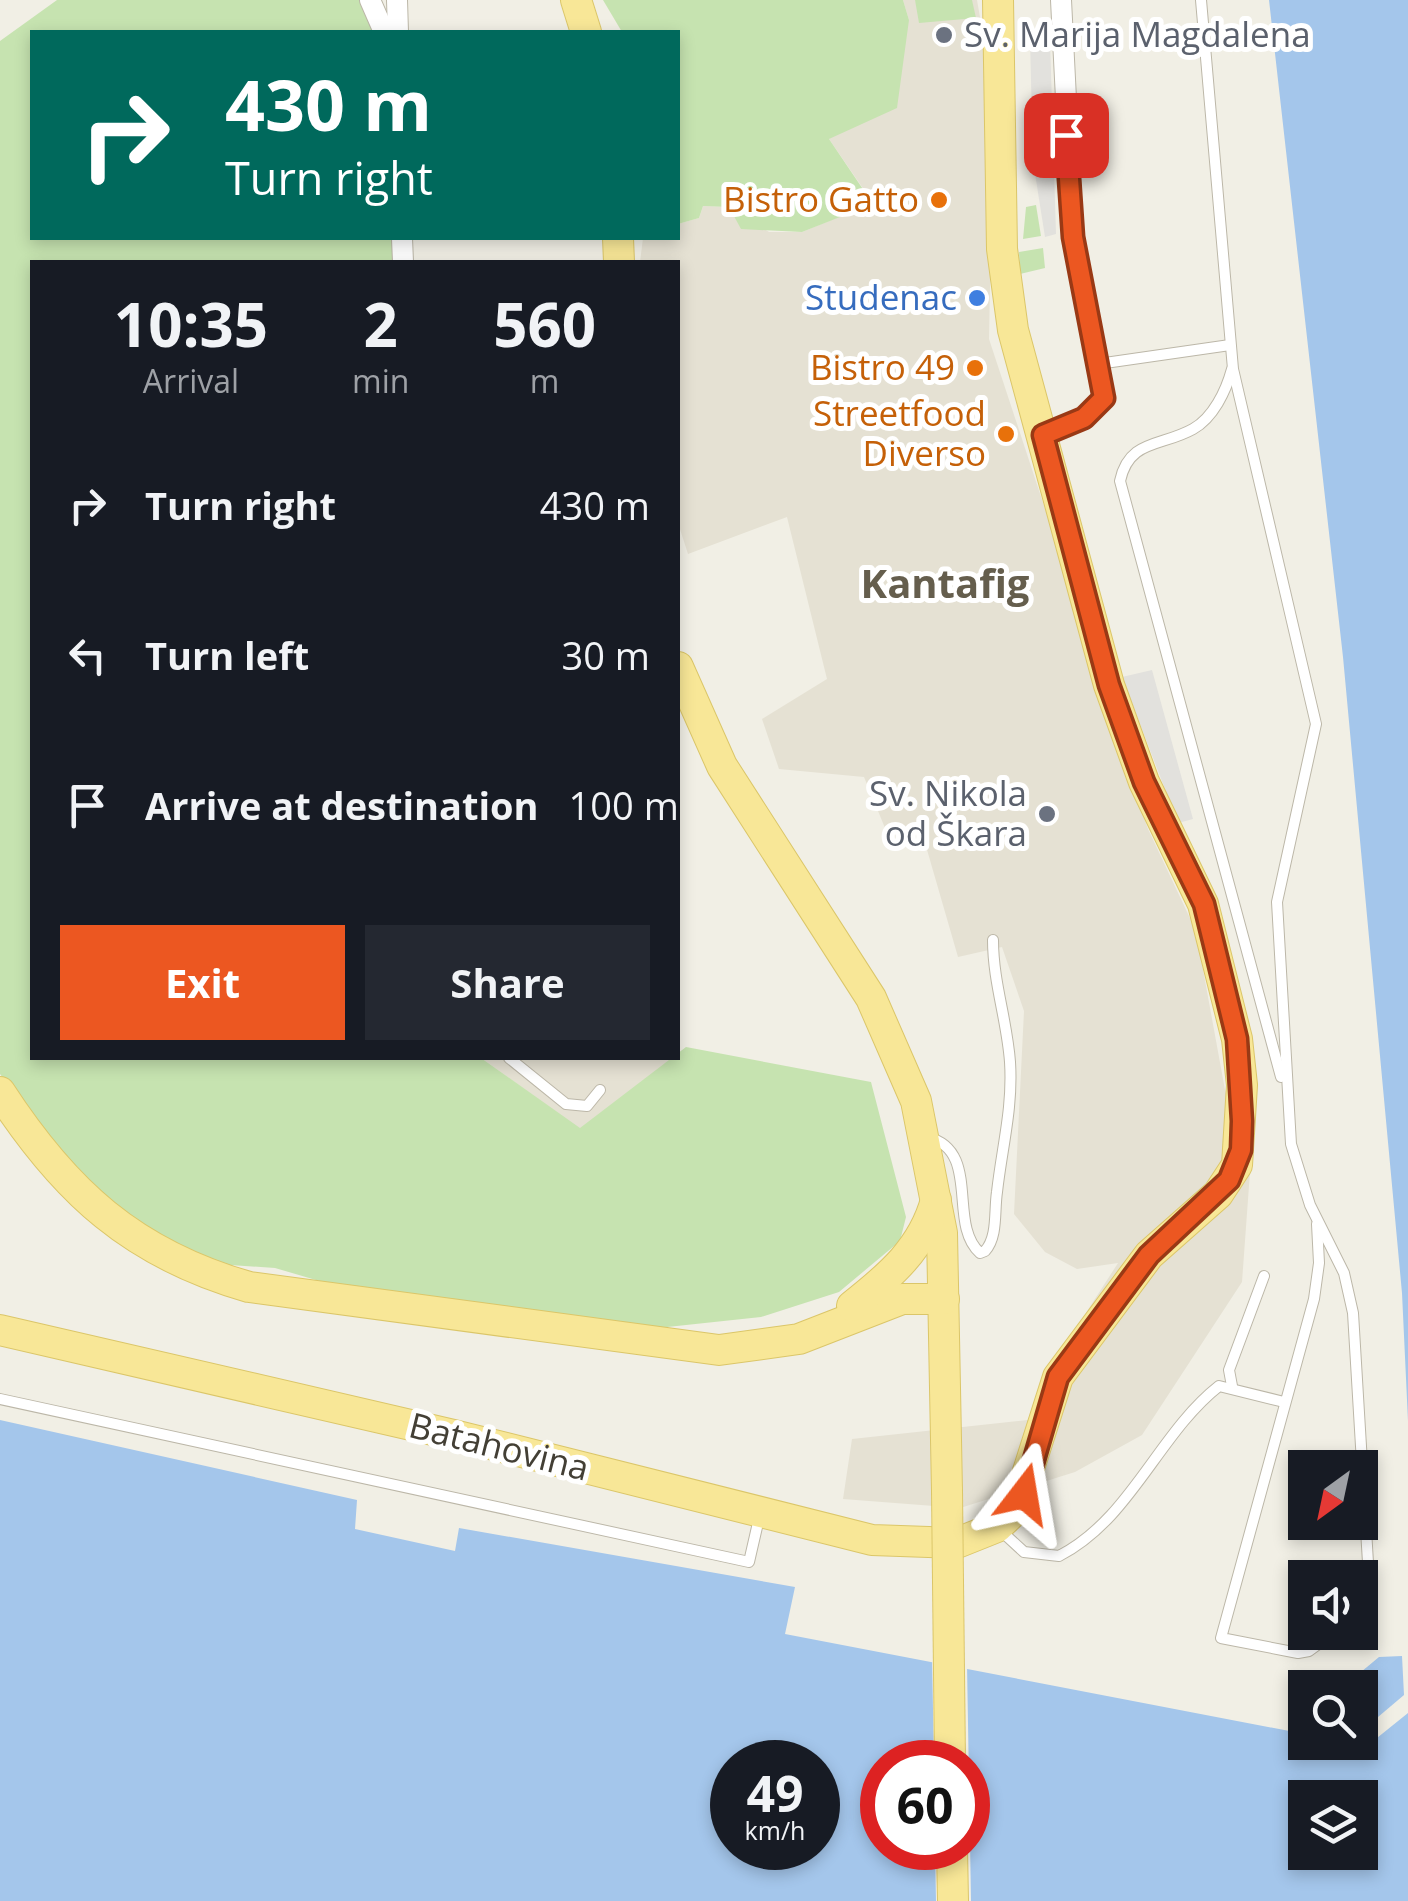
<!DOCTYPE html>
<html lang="en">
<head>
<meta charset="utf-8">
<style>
	body { margin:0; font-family:"Open Sans",sans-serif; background:#242831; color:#f1f3f6; height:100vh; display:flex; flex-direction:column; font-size:38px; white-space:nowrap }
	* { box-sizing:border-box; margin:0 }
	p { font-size:32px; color:#9ea1a6 }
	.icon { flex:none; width:55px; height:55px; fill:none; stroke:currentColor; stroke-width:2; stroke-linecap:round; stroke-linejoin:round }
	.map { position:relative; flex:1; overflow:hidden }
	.details { position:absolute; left:30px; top:260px; width:650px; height:800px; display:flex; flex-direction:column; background:#171b24; border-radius:0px; box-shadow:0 5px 15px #0003 }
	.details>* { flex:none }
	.hud { position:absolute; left:30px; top:30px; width:650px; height:210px; border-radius:0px; box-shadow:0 5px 15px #0003; background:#00695c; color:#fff; overflow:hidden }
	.needle { width:65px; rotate:213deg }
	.tools { position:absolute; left:1288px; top:1450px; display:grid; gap:20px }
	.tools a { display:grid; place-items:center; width:90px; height:90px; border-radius:0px; background:#171b24; box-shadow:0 5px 15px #0003; font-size:50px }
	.speed { position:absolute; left:710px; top:1740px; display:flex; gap:20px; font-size:50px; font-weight:700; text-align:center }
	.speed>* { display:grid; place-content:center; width:130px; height:130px; border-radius:50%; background:#171b24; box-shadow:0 5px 15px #0003; line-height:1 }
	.speed small { font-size:25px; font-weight:400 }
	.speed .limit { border:15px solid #d22; background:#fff; color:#111 }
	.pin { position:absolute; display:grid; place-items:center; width:85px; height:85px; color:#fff; margin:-42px; border-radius:20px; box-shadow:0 5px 15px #0006 }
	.me { position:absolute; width:110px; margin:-55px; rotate:14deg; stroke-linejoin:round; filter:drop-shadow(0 0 8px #0008) }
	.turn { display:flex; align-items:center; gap:35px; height:210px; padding:0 30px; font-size:45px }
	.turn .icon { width:130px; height:130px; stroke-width:2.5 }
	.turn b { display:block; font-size:70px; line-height:85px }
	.eta { display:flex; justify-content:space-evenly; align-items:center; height:170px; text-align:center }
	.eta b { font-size:60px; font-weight:700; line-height:70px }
	.primary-button { display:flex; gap:20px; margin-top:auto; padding:20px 30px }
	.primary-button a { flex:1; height:115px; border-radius:0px; background:#ec5721; color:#fff; font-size:40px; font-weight:700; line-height:115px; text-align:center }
	.primary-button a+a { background:#242831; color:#f1f3f6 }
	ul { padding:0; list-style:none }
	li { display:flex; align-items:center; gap:30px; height:150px; padding:0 30px }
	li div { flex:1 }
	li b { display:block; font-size:38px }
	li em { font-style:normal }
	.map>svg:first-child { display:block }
</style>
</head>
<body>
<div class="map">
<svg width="1408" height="1901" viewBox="0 0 1408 1901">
	<rect width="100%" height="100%" fill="#f1efe5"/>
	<!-- residential -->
	<g fill="#e5e1d3">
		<polygon points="903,0 977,0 984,40 992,182 989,339 1051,527 1090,670 1148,829 1196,931 1225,1090 1250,1172 1242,1282 1142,1435 1075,1472 960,1508 843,1499 852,1439 1028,1420 1039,1386 1118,1263 1077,1269 1045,1252 1014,1214 1024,1011 1002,947 958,957 921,829 885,828 864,777 779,769 762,719 827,679 787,517 688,554 678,523 678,262 640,262 643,238 678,238 678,224 699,218 703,206 730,207 769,232 802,232 873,203 829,139 909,20"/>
		<polygon points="481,1058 673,1058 580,1129"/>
	</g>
	<!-- green -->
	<g fill="#c6e3b0">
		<polygon points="57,0 365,0 377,32 32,32 32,238 394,238 395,262 32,262 32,1058 481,1058 580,1128 686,1047 871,1082 906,1217 900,1241 839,1292 761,1317 658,1328 333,1285 275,1268 215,1264 166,1249 74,1175 0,1074 0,41"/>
		<polygon points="603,0 903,0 909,20 897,108 829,139 873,204 802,232 741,229 729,207 703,206 699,218 678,224 678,32 622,32"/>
		<polygon points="915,0 972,0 976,18 919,23"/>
		<polygon points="1036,205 1041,236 1023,239 1026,207"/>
		<polygon points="1043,248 1045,268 1020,274 1019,252"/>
	</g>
	<!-- parking -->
	<g fill="#e2e1dd">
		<polygon points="1030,39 1050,40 1056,234 1045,237 1033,161"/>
		<polygon points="1152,670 1193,819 1178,823 1122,677"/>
	</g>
	<!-- water -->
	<g fill="#a4c6eb" fill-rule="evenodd">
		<polygon points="1269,0 1408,0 1408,1421 1402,1293 1343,657"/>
		<path d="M0 1420 357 1500 355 1529 455 1551 459 1528 795 1587 785 1634 1305 1734V1742L1367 1746 1408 1713V1901H0ZM732 1762H818V1848H732ZM882 1762H968V1848H882ZM1305 1798H1360V1852H1305Z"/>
		<polygon points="1402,1656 1404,1695 1365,1728 1360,1727 1360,1688 1343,1687 1379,1657"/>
	</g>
	<!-- pier -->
	<polygon fill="#f1efe5" points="932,1657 967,1664 971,1901 936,1901 935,1848 968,1848 968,1762 934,1762"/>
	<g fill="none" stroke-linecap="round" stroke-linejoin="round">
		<!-- lane casing -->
		<g stroke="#bcb7a8" stroke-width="12">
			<g id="lane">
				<polyline points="1201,0 1233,369 1316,724 1277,902 1291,1144 1310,1205 1344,1273 1353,1313 1370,1596 1360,1611"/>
				<polyline points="1098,364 1230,345"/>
				<path d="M1232 369C1226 391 1213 418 1193 429 1161 447 1129 439 1120 481L1281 1077"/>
				<polyline points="509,1058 566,1104 587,1106 600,1090"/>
				<path d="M927 1137C982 1150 947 1224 980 1253L985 1251C998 1237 994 1211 997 1192 1002 1147 1013 1108 1010 1062 1007 1020 993 982 993 940"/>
				<polyline points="1317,1224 1319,1263 1314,1299 1221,1638 1298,1653 1309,1651 1335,1632"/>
				<polyline points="1232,1386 1229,1370 1264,1276"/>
				<polyline points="0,1399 749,1562 760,1514"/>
				<path d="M998 1528 1024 1552 1059 1556C1131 1519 1158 1434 1219 1386L1284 1402"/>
			</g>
		</g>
		<!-- street casing -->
		<g stroke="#bcb7a8" stroke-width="22">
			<g id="street">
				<polyline points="370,0 384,32"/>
				<polyline points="397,0 398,32"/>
				<polyline points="402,238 403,262"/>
				<polyline points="1043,435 1084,418 1104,399 1073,237 1061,0"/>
			</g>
		</g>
		<!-- primary casing -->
		<g stroke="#dbc669" stroke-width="32">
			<g id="primary">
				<polyline points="576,0 586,32"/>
				<polyline points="618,238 619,262"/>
				<polyline points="678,667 722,766 871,998 916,1101 942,1233 947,1491"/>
				<path d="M0 1092C65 1192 133 1254 249 1287L719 1350 799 1339 902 1299H944"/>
				<path d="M852 1306C890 1276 923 1248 936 1200"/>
				<polyline points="0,1330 454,1435 872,1540 957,1543 997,1527 1016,1509 1058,1377 1149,1255 1218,1194 1237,1165 1242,1085 1237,1039 1203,904 1144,782 1109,685 1013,330 1002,249 998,0"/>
				<polyline points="952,1848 953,1901"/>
			</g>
		</g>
		<!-- lane -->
		<use href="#lane" stroke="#fff" stroke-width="10"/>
		<!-- street -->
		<use href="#street" stroke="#fff" stroke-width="20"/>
		<!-- primary -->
		<use href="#primary" stroke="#f8e797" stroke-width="30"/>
		<!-- primary-bridge casing -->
		<g stroke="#dbc669" stroke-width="32" stroke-linecap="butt">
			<polyline id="primary-bridge" points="947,1491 950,1762"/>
		</g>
		<!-- primary-bridge -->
		<use href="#primary-bridge" stroke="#f8e797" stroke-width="30"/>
	</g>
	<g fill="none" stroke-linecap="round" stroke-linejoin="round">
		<!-- route casing -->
		<g stroke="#993915" stroke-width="25">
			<polyline id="route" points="1024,1494 1058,1377 1149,1255 1229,1180 1241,1150 1242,1121 1237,1039 1204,904 1144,782 1109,685 1043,435 1084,418 1104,398 1073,237 1066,135"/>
		</g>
		<!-- route -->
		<use href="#route" stroke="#ec5721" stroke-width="18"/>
	</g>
	<!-- markers -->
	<g fill="#6b7280" stroke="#fff" stroke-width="4">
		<circle cx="944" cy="35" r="10"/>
		<circle cx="1047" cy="814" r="10"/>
	</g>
	<g fill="#e8710a" stroke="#fff" stroke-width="4">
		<circle cx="939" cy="200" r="10"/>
		<circle cx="975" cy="368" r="10"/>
		<circle cx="1006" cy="434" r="10"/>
	</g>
	<circle fill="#3f7fe0" stroke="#fff" stroke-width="4" cx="977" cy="298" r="10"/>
	<g text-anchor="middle" stroke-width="10" stroke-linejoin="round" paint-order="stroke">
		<!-- worship labels -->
		<g font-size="35" fill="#5b616d" stroke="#fff" text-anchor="start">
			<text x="964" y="47">Sv. Marija Magdalena</text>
			<text x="1027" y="806" text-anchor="end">Sv. Nikola<tspan x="1027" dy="40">od Škara</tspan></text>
		</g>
		<!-- food labels -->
		<g font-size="35" fill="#c56008" stroke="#fff" text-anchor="end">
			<text x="919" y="212">Bistro Gatto</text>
			<text x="955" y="380">Bistro 49</text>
			<text x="986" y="426">Streetfood<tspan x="986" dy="40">Diverso</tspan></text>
		</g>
		<!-- shop labels -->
		<g font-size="35" fill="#366cbe" stroke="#fff" text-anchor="end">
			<text x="957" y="310">Studenac</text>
		</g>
		<!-- street labels -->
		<g font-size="35" fill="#433f35" stroke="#fff">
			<text transform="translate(499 1447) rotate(14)" y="12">Batahovina</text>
		</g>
		<!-- quarter labels -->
		<g font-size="40" font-weight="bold" fill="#655e4d" stroke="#fff">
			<text x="945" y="598">Kantafig</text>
		</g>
	</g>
</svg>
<div class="tools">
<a><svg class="needle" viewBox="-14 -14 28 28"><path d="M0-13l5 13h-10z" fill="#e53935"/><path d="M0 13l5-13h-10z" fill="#9ea1a6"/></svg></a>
<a><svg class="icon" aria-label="sound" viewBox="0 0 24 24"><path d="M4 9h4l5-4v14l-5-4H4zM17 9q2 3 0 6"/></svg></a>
<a><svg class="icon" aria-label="search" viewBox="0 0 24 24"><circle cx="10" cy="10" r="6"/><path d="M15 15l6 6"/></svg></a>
<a><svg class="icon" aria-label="layers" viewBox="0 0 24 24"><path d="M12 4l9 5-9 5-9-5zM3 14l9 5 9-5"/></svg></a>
</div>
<div class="speed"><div>49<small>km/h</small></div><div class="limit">60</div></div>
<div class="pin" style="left:1066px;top:135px;background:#d93025"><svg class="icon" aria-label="arrive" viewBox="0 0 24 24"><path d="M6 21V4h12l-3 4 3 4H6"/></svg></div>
<svg class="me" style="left:1024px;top:1494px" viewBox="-20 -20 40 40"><path d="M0-17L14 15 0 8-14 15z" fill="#ec5721" stroke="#fff" stroke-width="4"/></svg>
<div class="hud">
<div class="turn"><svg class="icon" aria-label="right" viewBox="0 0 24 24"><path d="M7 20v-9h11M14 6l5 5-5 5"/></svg><div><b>430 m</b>Turn right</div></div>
</div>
<section class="details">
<div class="eta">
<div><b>10:35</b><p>Arrival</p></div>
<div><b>2</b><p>min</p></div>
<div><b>560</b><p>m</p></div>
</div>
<ul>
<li><svg class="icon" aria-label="right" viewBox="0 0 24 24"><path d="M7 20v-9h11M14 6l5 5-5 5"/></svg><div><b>Turn right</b></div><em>430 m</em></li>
<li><svg class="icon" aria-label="left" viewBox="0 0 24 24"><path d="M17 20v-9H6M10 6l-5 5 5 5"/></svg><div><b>Turn left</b></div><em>30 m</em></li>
<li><svg class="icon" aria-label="arrive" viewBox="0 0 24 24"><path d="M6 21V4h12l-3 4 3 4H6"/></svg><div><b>Arrive at destination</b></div><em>100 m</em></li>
</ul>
<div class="primary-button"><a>Exit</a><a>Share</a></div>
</section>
</div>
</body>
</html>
